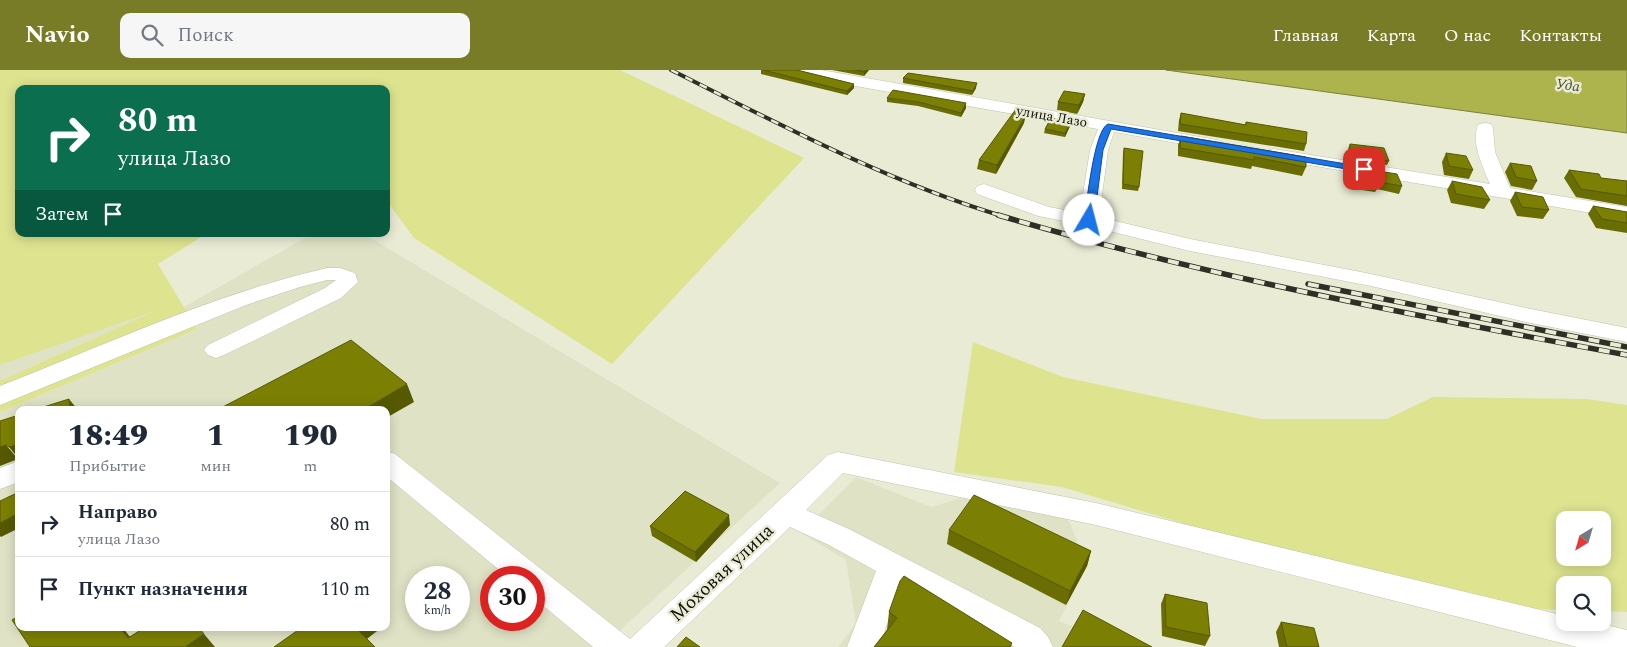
<!DOCTYPE html>
<html lang="ru">
<head>
<meta charset="utf-8">
<style>
	body { margin:0; font-family:Spectral,serif; background:#f6f6f7; color:#1f2937; height:100vh; display:flex; flex-direction:column; font-size:19px; white-space:nowrap }
	* { box-sizing:border-box; margin:0 }
	p { font-size:16px; color:#747a83 }
	.icon { flex:none; width:28px; height:28px; fill:none; stroke:currentColor; stroke-width:2; stroke-linecap:round; stroke-linejoin:round }
	.map { position:relative; flex:1; overflow:hidden }
	.drawer { position:absolute; left:15px; top:336px; width:375px; height:225px; display:flex; flex-direction:column; background:#fff; border-radius:10px; box-shadow:0 2px 12px #0003 }
	.drawer>* { flex:none }
	.hud { position:absolute; left:15px; top:15px; width:375px; height:152px; border-radius:10px; box-shadow:0 2px 12px #0003; background:#0b6e4f; color:#fff; overflow:hidden }
	.needle { width:32px; rotate:217deg }
	.controls { position:absolute; left:1556px; top:441px; display:grid; gap:10px }
	.controls a { display:grid; place-items:center; width:55px; height:55px; border-radius:10px; background:#fff; box-shadow:0 2px 12px #0003; font-size:25px }
	.speed { position:absolute; left:405px; top:496px; display:flex; gap:10px; font-size:25px; font-weight:700; text-align:center }
	.speed>* { display:grid; place-content:center; width:65px; height:65px; border-radius:50%; background:#fff; box-shadow:0 2px 12px #0003; line-height:1 }
	.speed small { font-size:12px; font-weight:400 }
	.speed .limit { border:8px solid #d22; background:#fff; color:#111 }
	.pin { position:absolute; display:grid; place-items:center; width:42px; height:42px; color:#fff; margin:-21px; border-radius:10px; box-shadow:0 2px 8px #0006 }
	.me { position:absolute; width:55px; margin:-28px; rotate:8deg; stroke-linejoin:round; filter:drop-shadow(0 0 4px #0008) }
	.turn { display:flex; align-items:center; gap:18px; height:105px; padding:0 20px; font-size:22px }
	.turn .icon { width:65px; height:65px; stroke-width:2.5 }
	.turn b { display:block; font-size:35px; line-height:42px }
	.then { display:flex; align-items:center; height:48px; padding:0 20px; background:#0003; gap:10px; font-size:19px }
	.eta { display:flex; justify-content:space-evenly; align-items:center; height:85px; text-align:center }
	.eta b { font-size:30px; font-weight:800; line-height:35px }
	ul { padding:0; list-style:none }
	li { display:flex; align-items:center; gap:15px; height:65px; padding:0 20px; border-top:1px solid #e0e1e3 }
	li div { flex:1 }
	li b { display:block; font-size:19px }
	li em { font-style:normal }
	header { display:flex; align-items:center; gap:30px; box-sizing:border-box; height:70px; padding:0 25px; background:#787c26; color:#fff }
	header strong { font-size:24px }
	nav { display:flex; gap:28px; margin-inline-start:auto; font-size:18px }
	.search { width:350px; height:45px; background:#f6f6f7; display:flex; align-items:center; gap:12px; box-sizing:border-box; padding:0 18px; border-radius:10px; color:#747a83; font-size:19px }
	.map>svg:first-child { display:block }
</style>
</head>
<body>
<header>
<strong>Navio</strong>
<div class="search"><svg class="icon" aria-label="search" viewBox="0 0 24 24"><circle cx="10" cy="10" r="6"/><path d="M15 15l6 6"/></svg>Поиск</div>
<nav><a>Главная</a><a>Карта</a><a>О нас</a><a>Контакты</a></nav>
</header>
<div class="map">
<svg width="1627" height="577" viewBox="0 0 1627 577">
	<rect width="100%" height="100%" fill="#e9ebd5"/>
	<!-- built -->
	<g fill="#dfe2c5" fill-rule="evenodd">
		<path d="M312 164H364L780 413 602 577H0V342L197 259 184 237ZM19 340H386V558H19ZM416 508H459V550H416ZM491 508H534V550H491Z"/>
		<polygon points="162,238 0,311 0,295"/>
		<polygon points="856,407 931,437 998,417 1069,451 1087,496 1059,551 1077,558 1112,577 838,577 856,554 846,490 801,463"/>
	</g>
	<!-- green -->
	<g fill="#dde38f" fill-rule="evenodd">
		<polygon points="0,0 620,0 804,88 612,294 414,168 386,130 386,19 19,19 19,164 206,164 158,194 197,259 0,342 0,311 155,241 0,295"/>
		<path d="M973 272 1063 307 1261 349H1387L1433 327 1587 329 1627 335V542L1603 541 1602 515H1565V540L1460 537 1062 417 954 402ZM1565 450H1602V488H1565Z"/>
	</g>
	<!-- water -->
	<polygon fill="#adb34d" stroke="#7e8239" points="1166,0 1627,0 1627,63"/>
	<g fill="none" stroke-linecap="round" stroke-linejoin="round">
		<!-- minor casing -->
		<g stroke="#c1c3ae" stroke-width="1">
			<g id="minor">
				<polygon points="796,0 821,0 1217,70 1220,74 1217,78 1211,79 1114,62 1108,80 1099,147 1190,169 1371,204 1526,238 1627,258 1627,272 1526,252 1371,216 1190,181 1089,156 1038,146 977,124 975,120 977,116 984,114 1049,137 1080,143 1090,80 1098,59 827,11 798,3"/>
				<path d="M1485 53 1491 54 1493 58 1495 82 1510 118 1627 137V149L1274 89 1268 88 1265 84 1268 80 1274 79 1490 114C1484 100 1469 69 1479 54Z"/>
				<path d="M327 198H340L355 203 358 212 341 228 224 285 216 288 208 285 204 280 208 275 325 218 336 210H327L300 217 246 235 0 335V316C107 274 214 224 327 198Z"/>
				<polygon points="386,381 395,384 630,569 828,385 838,382 1096,433 1565,546 1565,552 1594,552 1627,560 1627,577 1577,577 1096,455 843,403 806,440 849,459 1040,558 1048,567 1053,577 1015,577 901,515 879,577 847,577 876,501 829,475 790,457 664,577 593,577 534,528 534,508 509,508 386,406"/>
				<polygon points="19,391 19,412 0,419 0,398"/>
			</g>
		</g>
		<!-- minor -->
		<use href="#minor" fill="#fff" fill-rule="evenodd"/>
		<!-- rail-far1 casing -->
		<g stroke="#2e2f25" stroke-width="4">
			<path id="rail-far1" d="M671 0C779 54 886 111 1002 146"/>
		</g>
		<!-- rail casing -->
		<g stroke="#2e2f25" stroke-width="5.5">
			<g id="rail">
				<path d="M998 145C1204 206 1416 246 1627 285"/>
				<polyline points="1308,214 1627,277"/>
			</g>
		</g>
		<!-- rail-far1 -->
		<use href="#rail-far1" stroke="#e9ebd5" stroke-width="2.5" stroke-dasharray="8" stroke-linecap="butt"/>
		<!-- rail -->
		<use href="#rail" stroke="#e9ebd5" stroke-width="4" stroke-dasharray="11" stroke-linecap="butt"/>
	</g>
	<!-- wall -->
	<g fill="#6a6d03">
		<polygon points="761,0 797,0 854,14 854,18 847,25 761,4"/>
		<polygon points="832,0 869,0 864,6"/>
		<polygon points="903,8 976,18 972,25 903,13"/>
		<polygon points="1085,24 1083,32 1077,44 1057,40 1058,32"/>
		<polygon points="887,28 966,38 961,47 918,36 887,32"/>
		<polygon points="1181,43 1245,55 1246,52 1306,74 1304,81 1178,61 1179,50"/>
		<polygon points="1071,52 1070,56 1065,67 1044,63 1045,59"/>
		<polygon points="1024,53 996,104 977,99 979,90"/>
		<polygon points="1181,66 1306,97 1302,106 1252,96 1251,99 1178,86 1178,75"/>
		<polygon points="1350,74 1389,91 1387,95 1348,89 1348,79"/>
		<polygon points="1124,78 1139,117 1138,121 1122,119 1123,83"/>
		<polygon points="1446,83 1473,100 1469,109 1444,105 1442,92"/>
		<polygon points="1510,93 1537,111 1532,120 1511,116 1505,102"/>
		<polygon points="1352,97 1402,116 1399,124 1377,119 1375,122 1349,118 1349,104"/>
		<polygon points="1569,100 1601,108 1627,111 1627,136 1576,127 1564,108"/>
		<polygon points="1452,111 1490,130 1484,139 1451,133 1447,120"/>
		<polygon points="1515,122 1549,140 1543,149 1517,146 1510,131"/>
		<polygon points="1593,136 1627,142 1627,163 1596,158 1588,144"/>
		<polygon points="730,455 696,492 652,466 650,456"/>
		<polygon points="949,460 1091,481 1087,496 1066,535 947,474"/>
		<polygon points="1165,524 1210,566 1205,576 1162,566 1161,534"/>
		<polygon points="889,542 1012,573 1011,577 874,577 887,560"/>
		<polygon points="1281,552 1319,577 1279,577 1276,562"/>
	</g>
	<!-- shaded-wall -->
	<g fill="#565902">
		<polygon points="866,0 869,0 864,6 864,2"/>
		<polygon points="977,13 976,18 972,25 973,21"/>
		<polygon points="854,14 854,18 847,25 847,21"/>
		<polygon points="1085,24 1083,32 1077,44 1079,35"/>
		<polygon points="966,33 966,38 961,47 961,43"/>
		<polygon points="1026,45 1024,53 996,104 997,95"/>
		<polygon points="1071,52 1070,56 1065,67 1065,63"/>
		<polygon points="407,314 414,332 386,348 386,340 363,340"/>
		<polygon points="69,329 78,340 70,340"/>
		<polygon points="19,374 19,389 9,377"/>
		<polygon points="6,375 18,389 0,396 0,377"/>
		<polygon points="19,443 19,458 1,467 0,466 0,453"/>
		<polygon points="729,445 730,455 696,492 695,482"/>
		<polygon points="1091,481 1087,496 1066,535 1070,521"/>
		<polygon points="386,544 390,551 386,554"/>
		<polygon points="120,558 123,558 138,577 128,568"/>
		<polygon points="354,558 381,558 363,572"/>
		<polygon points="204,564 215,577 185,577"/>
	</g>
	<!-- building -->
	<g fill="#7b7f03" stroke="#565902">
		<polygon points="763,0 797,0 854,14 847,21"/>
		<polygon points="855,0 866,0 864,2"/>
		<polygon points="908,3 977,13 973,21 903,8"/>
		<polygon points="893,20 966,33 961,43 919,32 887,28"/>
		<polygon points="1064,21 1085,24 1079,35 1058,32"/>
		<polygon points="1016,39 1026,45 997,95 979,90"/>
		<polygon points="1181,43 1246,55 1246,52 1307,62 1306,74 1180,54"/>
		<polygon points="1051,48 1071,52 1065,63 1045,59"/>
		<polygon points="1181,66 1306,87 1306,97 1254,87 1254,90 1180,78"/>
		<polygon points="1350,74 1384,78 1389,91 1350,84"/>
		<polygon points="1124,78 1143,81 1139,117 1123,114"/>
		<polygon points="1446,83 1466,86 1473,100 1449,96"/>
		<polygon points="1510,93 1531,96 1537,111 1516,107"/>
		<polygon points="1352,97 1397,104 1402,116 1378,112 1379,115 1352,111"/>
		<polygon points="1569,100 1599,104 1601,108 1627,111 1627,126 1581,119"/>
		<polygon points="1452,111 1482,117 1490,130 1456,124"/>
		<polygon points="1515,122 1543,127 1549,140 1522,137"/>
		<polygon points="1593,136 1627,142 1627,153 1602,149"/>
		<polygon points="351,270 407,314 363,340 217,340"/>
		<polygon points="69,329 70,340 34,340"/>
		<polygon points="19,345 19,374 9,377 6,375 0,377 0,351"/>
		<polygon points="685,421 729,445 695,482 650,456"/>
		<polygon points="19,422 19,443 0,453 0,431"/>
		<polygon points="974,425 1091,481 1070,521 949,460"/>
		<polygon points="904,506 1012,573 1009,577 874,577 897,548 889,542 900,511"/>
		<polygon points="1165,524 1207,533 1210,566 1166,557"/>
		<polygon points="1083,540 1152,577 1062,577"/>
		<polygon points="19,546 19,558 120,558 128,568 144,558 199,558 204,564 185,577 30,577 12,550"/>
		<polygon points="1281,552 1314,558 1319,577 1287,577"/>
		<polygon points="301,558 356,558 375,577 274,577"/>
		<polygon points="686,567 700,577 677,577"/>
	</g>
	<!-- route -->
	<path fill="#1a73e8" stroke="#114b97" d="M1108 54 1364 97 1368 99 1364 102 1111 59 1103 80 1094 150 1089 153 1084 150C1087 133 1094 60 1108 54Z"/>
	<g text-anchor="middle" stroke-width="5" stroke-linejoin="round" paint-order="stroke">
		<!-- far-street labels -->
		<g font-size="14" fill="#101109" stroke="#e9ebd5">
			<text transform="translate(1052 46) rotate(10)" y="5">улица Лазо</text>
		</g>
		<!-- far-water labels -->
		<g font-size="15" font-style="italic" fill="#4b4e24" stroke="#e9ebd5">
			<text transform="translate(1568 15) rotate(7)" y="5">Уда</text>
		</g>
		<!-- near-street labels -->
		<g font-size="19" fill="#101109" stroke="#e9ebd5">
			<text transform="translate(721 502) rotate(-43)" y="7">Моховая улица</text>
		</g>
	</g>
</svg>
<div class="controls">
<a><svg class="needle" viewBox="-14 -14 28 28"><path d="M0-13l5 13h-10z" fill="#e53935"/><path d="M0 13l5-13h-10z" fill="#747a83"/></svg></a>
<a><svg class="icon" aria-label="search" viewBox="0 0 24 24"><circle cx="10" cy="10" r="6"/><path d="M15 15l6 6"/></svg></a>
</div>
<div class="speed"><div>28<small>km/h</small></div><div class="limit">30</div></div>
<div class="pin" style="left:1364px;top:99px;background:#d93025"><svg class="icon" aria-label="arrive" viewBox="0 0 24 24"><path d="M6 21V4h12l-3 4 3 4H6"/></svg></div>
<svg class="me" style="left:1089px;top:150px" viewBox="-20 -20 40 40"><circle r="19" fill="#fff"/><path d="M0-13L10 11 0 6-10 11z" fill="#1a73e8"/></svg>
<div class="hud">
<div class="turn"><svg class="icon" aria-label="right" viewBox="0 0 24 24"><path d="M7 20v-9h11M14 6l5 5-5 5"/></svg><div><b>80 m</b>улица Лазо</div></div>
<div class="then">Затем<svg class="icon" aria-label="arrive" viewBox="0 0 24 24"><path d="M6 21V4h12l-3 4 3 4H6"/></svg></div>
</div>
<section class="drawer">
<div class="eta">
<div><b>18:49</b><p>Прибытие</p></div>
<div><b>1</b><p>мин</p></div>
<div><b>190</b><p>m</p></div>
</div>
<ul>
<li><svg class="icon" aria-label="right" viewBox="0 0 24 24"><path d="M7 20v-9h11M14 6l5 5-5 5"/></svg><div><b>Направо</b><p>улица Лазо</p></div><em>80 m</em></li>
<li><svg class="icon" aria-label="arrive" viewBox="0 0 24 24"><path d="M6 21V4h12l-3 4 3 4H6"/></svg><div><b>Пункт назначения</b></div><em>110 m</em></li>
</ul>
</section>
</div>
</body>
</html>
